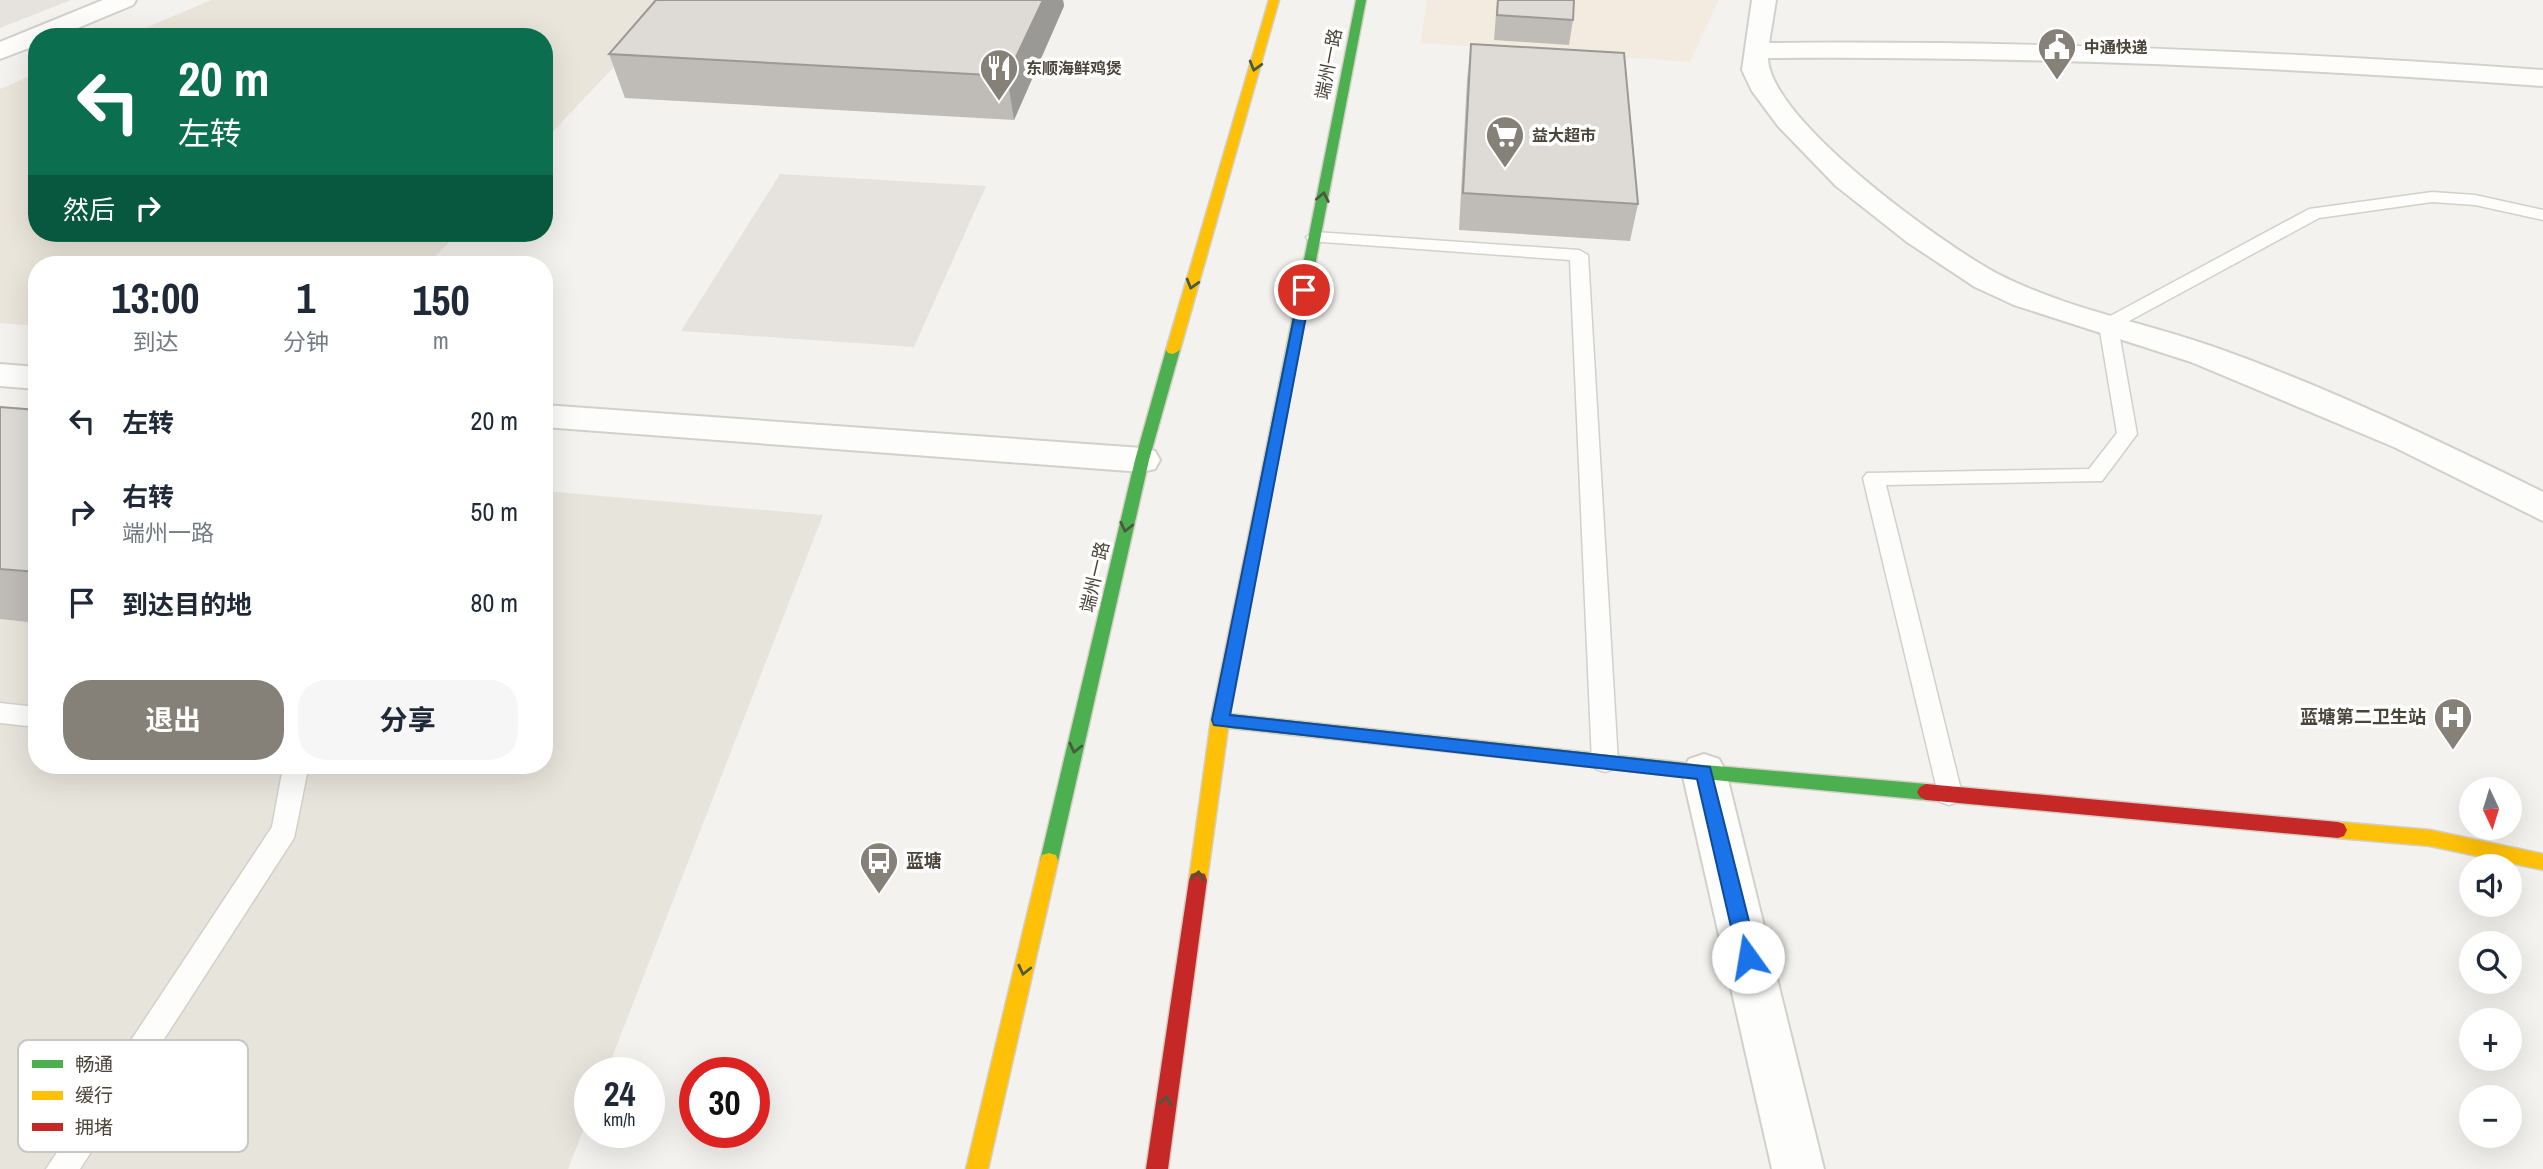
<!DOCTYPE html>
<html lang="zh">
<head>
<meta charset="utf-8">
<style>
	body { margin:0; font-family:"Archivo Narrow","Noto Sans SC",sans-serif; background:#f6f6f7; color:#1f2937; height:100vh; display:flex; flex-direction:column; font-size:26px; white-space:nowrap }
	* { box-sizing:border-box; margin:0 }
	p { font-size:23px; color:#747a83 }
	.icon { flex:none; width:38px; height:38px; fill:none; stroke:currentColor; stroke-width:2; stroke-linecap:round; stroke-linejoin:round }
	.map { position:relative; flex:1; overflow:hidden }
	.drawer { position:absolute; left:28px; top:256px; width:525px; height:518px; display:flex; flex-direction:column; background:#fff; border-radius:28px; box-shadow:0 7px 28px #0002 }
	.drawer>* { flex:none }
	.top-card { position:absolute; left:28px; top:28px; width:525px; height:214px; border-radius:28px; box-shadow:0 7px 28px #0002; background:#0b6e4f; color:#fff; overflow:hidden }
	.needle { width:46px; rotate:176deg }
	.buttons { position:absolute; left:2459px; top:777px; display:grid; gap:14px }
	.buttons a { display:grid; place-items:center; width:63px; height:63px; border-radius:50%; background:#fff; box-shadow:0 7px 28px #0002; font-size:35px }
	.speed { position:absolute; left:574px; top:1057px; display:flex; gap:14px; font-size:35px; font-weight:700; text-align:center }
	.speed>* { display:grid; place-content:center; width:91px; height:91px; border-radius:50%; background:#fff; box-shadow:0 7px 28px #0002; line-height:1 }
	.speed small { font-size:18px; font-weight:400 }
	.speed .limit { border:10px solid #d22; background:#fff; color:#111 }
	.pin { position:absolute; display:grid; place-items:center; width:60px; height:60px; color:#fff; margin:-30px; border:4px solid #fff; border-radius:50%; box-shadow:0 2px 7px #0007 }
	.me { position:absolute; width:77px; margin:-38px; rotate:347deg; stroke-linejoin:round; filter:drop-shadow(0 0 5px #0008) }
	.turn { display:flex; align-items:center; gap:24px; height:147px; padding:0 35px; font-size:32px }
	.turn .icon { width:91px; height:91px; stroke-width:2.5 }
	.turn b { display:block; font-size:49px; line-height:60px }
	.then { display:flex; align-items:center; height:66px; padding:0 35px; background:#0003; gap:14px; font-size:26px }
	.eta { display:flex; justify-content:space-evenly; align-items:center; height:119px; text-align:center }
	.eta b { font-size:42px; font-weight:700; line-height:49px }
	.cta { display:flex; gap:14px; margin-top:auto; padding:14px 35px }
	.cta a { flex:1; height:80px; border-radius:28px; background:#868178; color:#fff; font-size:28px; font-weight:700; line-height:80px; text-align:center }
	.cta a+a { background:#f6f6f7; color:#1f2937 }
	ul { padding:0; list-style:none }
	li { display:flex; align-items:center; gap:21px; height:91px; padding:0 35px }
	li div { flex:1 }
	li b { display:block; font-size:26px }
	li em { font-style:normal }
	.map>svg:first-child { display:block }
</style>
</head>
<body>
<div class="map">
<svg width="2543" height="1169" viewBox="0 0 2543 1169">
	<rect width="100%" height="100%" fill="#f4f2ee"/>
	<!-- residential -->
	<polygon fill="#e7e4dc" points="0,445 37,448 37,765 544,765 544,491 823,515 606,1073 590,1073 590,1113 568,1169 0,1169"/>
	<!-- commercial -->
	<polygon fill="#f3ebdf" points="1427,0 1719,0 1690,62 1420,43"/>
	<!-- industrial -->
	<polygon fill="#e6e2de" points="0,0 71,0 0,28"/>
	<!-- education -->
	<g fill="#eae5da">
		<polygon points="211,0 677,0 544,141 544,37 124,37"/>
		<polygon points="37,73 37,233 458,233 428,264 37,264 37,326 0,323 0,89"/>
	</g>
	<!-- parking -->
	<polygon fill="#e6e3df" points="780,174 986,186 914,347 681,331"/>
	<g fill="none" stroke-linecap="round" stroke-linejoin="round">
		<!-- lane casing -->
		<g stroke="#d2d0cb" stroke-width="3">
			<g id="lane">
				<polygon points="2432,192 2475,195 2543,210 2543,220 2475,205 2432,202 2319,218 2118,327 2137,434 2102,481 1886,485 1962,794 1958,802 1949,805 1940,802 1863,478 1867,473 2089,469 2117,433 2099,325 2101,321 2309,209"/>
				<polygon points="1315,232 1579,250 1588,255 1618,762 1614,769 1605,772 1596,769 1592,762 1570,260 1309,241 1306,237"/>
				<polygon points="0,703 37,707 37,727 0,723"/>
				<polygon points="276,765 306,765 308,769 294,838 80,1169 46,1169 272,827 282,773"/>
			</g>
		</g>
		<!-- street casing -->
		<g stroke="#d2d0cb" stroke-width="4">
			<g id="street">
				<polygon points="103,0 136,0 133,5 56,37 37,37 37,45 0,59 0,42"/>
				<path d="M1752 0H1776L1769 43C2028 40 2285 52 2543 70V86C2285 67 2027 56 1768 58 1769 120 1945 246 1998 274 2066 309 2143 322 2214 347 2327 387 2436 439 2543 492V521L2394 447 2191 362 2014 305 1975 287 1907 242 1836 186 1778 126 1752 91 1742 70Z"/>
				<polygon points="0,364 37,367 37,389 0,386"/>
				<polygon points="544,405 1142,448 1155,451 1160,460 1155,469 1142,472 544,427"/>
				<polygon points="1704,754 1719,759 1726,772 1824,1169 1772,1169 1682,772 1689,759"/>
			</g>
		</g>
		<!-- fast casing -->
		<g stroke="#d3cfc5" stroke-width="3">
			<g id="fast">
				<polygon points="1356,0 1366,0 1273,485 1266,490 1259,485"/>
				<polygon points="1173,346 1180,350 1149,460 1058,861 1056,867 1049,869 1042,867 1040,861 1135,460 1166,350"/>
				<polygon points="1220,713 1704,765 1926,784 1932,787 1935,792 1932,797 1926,800 1704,779 1220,727 1214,725 1211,720 1214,715"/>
			</g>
		</g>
		<!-- slow casing -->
		<g stroke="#d3cfc5" stroke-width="3">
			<g id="slow">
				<polygon points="1269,0 1279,0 1180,350 1173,354 1168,353 1166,350"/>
				<polygon points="1266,480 1273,485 1229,720 1207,880 1205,886 1198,888 1191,886 1189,880 1211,720 1259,485"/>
				<polygon points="2338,822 2430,830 2543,854 2543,870 2430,846 2338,838 2332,836 2329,830 2332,824"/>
				<polygon points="1049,853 1056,855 1058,861 988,1169 966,1169 1040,861 1042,855"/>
			</g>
		</g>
		<!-- jam casing -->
		<g stroke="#d3cfc5" stroke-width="3">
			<g id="jam">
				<polygon points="1926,784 2338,822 2344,824 2347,830 2344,836 2338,838 1926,800 1920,797 1917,792 1920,787"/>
				<polygon points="1198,872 1205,874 1207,880 1168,1169 1146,1169 1189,880 1191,874"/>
			</g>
		</g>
		<!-- lane -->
		<use href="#lane" fill="#fdfdfc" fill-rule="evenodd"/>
		<!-- street -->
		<use href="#street" fill="#fdfdfc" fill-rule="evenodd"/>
		<!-- fast -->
		<use href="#fast" fill="#4caf50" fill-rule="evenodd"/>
		<!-- slow -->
		<use href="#slow" fill="#ffc107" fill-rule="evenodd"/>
		<!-- jam -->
		<use href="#jam" fill="#c62828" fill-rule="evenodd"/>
	</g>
	<!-- wall -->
	<g fill="#bfbcb8">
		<polygon points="656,0 1063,0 1064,6 1014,120 625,98 609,54"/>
		<polygon points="1497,0 1574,0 1573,20 1569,45 1494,40"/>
		<polygon points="1471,44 1638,204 1630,241 1459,230 1467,80"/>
		<polygon points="0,407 37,410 37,623 0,619"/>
	</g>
	<!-- shaded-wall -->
	<polygon fill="#9b9996" points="1043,0 1063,0 1064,6 1014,120 1007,76"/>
	<!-- building -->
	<g fill="#dedbd6" stroke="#9b9996" stroke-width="2">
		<polygon points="656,0 1043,0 1007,76 609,54"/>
		<polygon points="1498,0 1574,0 1573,20 1497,15"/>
		<polygon points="1471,44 1624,53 1638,204 1463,193"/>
		<polygon points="0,407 37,410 37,572 0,569"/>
	</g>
	<!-- one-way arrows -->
	<defs><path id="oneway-chevron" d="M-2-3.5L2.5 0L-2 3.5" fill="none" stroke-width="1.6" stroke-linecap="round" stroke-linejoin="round" transform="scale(1.75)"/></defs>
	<g stroke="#4b593e">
		<use href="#oneway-chevron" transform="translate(1255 66) rotate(106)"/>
		<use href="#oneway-chevron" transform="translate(1323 197) rotate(-79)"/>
		<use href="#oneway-chevron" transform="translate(1192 284) rotate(106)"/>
		<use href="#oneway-chevron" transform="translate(1126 527) rotate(103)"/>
		<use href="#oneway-chevron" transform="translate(1075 748) rotate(103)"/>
		<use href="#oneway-chevron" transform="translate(1198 876) rotate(-82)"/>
		<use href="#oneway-chevron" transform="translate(1024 970) rotate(103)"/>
		<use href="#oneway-chevron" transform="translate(1166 1101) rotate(-82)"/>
	</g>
	<!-- route -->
	<polygon fill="#1a73e8" stroke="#114b97" stroke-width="2" points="1300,288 1311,290 1230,715 1710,767 1758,957 1755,964 1748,966 1741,964 1738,957 1697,779 1214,725 1212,720"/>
	<!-- icons -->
	<defs>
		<g id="civic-pin" transform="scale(2.0125)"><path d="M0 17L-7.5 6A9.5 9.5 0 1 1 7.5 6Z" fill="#868178" stroke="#fff"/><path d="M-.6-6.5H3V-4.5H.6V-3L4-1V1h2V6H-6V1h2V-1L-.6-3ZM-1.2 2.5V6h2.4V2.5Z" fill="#fff"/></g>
		<g id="restaurant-pin" transform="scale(2.0125)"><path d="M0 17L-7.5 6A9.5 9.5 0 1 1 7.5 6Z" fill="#868178" stroke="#fff"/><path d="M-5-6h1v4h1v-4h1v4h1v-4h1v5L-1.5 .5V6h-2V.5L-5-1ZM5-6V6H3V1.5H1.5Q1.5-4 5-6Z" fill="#fff"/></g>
		<g id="supermarket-pin" transform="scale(2.0125)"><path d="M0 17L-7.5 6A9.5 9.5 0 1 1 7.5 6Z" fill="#868178" stroke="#fff"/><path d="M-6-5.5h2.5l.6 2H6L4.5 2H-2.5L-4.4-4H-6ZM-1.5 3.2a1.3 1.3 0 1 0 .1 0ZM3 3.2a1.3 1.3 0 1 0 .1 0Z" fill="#fff"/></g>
		<g id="hospital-pin" transform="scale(2.0125)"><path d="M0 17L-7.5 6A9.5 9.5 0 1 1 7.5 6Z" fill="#868178" stroke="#fff"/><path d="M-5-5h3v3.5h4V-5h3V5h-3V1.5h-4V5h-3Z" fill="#fff"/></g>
		<g id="bus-pin" transform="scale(2.0125)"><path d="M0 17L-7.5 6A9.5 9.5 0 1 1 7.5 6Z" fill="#868178" stroke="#fff"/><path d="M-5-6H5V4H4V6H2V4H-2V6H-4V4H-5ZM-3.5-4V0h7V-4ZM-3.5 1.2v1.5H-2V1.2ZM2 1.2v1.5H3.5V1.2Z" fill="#fff"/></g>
	</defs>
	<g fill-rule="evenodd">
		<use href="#civic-pin" x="2057" y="47"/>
		<use href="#restaurant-pin" x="999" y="68"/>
		<use href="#supermarket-pin" x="1505" y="135"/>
		<use href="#hospital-pin" x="2453" y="717"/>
		<use href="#bus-pin" x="879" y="861"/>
	</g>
	<g text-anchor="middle" stroke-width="7" stroke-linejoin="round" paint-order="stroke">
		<!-- far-poi labels -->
		<g font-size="16" font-weight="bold" fill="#4b4439" stroke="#fff" text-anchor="start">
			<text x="2084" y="53">中通快递</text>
			<text x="1026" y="74">东顺海鲜鸡煲</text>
			<text x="1532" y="141">益大超市</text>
		</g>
		<!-- street labels -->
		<g font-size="18" fill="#4b4439" stroke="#fff">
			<text transform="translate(1329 64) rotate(-79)" y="6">端州一路</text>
			<text transform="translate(1095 577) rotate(-77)" y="6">端州一路</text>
		</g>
		<!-- poi labels -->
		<g font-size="18" font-weight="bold" fill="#4b4439" stroke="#fff" text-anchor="end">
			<text x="2426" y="723">蓝塘第二卫生站</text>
			<text x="906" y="867" text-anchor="start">蓝塘</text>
		</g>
	</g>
	<!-- legend -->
	<rect x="18" y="1040" width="230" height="112" rx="10" fill="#fff" stroke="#c9c7c4" stroke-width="2"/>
	<rect x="32" y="1060" width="31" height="8" fill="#4caf50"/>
	<rect x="32" y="1091" width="31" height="9" fill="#ffc107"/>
	<rect x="32" y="1123" width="31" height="8" fill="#c62828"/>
	<g font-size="19" fill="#4b4439">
		<text x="75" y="1071">畅通</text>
		<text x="75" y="1102">缓行</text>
		<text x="75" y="1134">拥堵</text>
	</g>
</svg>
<div class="buttons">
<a><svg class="needle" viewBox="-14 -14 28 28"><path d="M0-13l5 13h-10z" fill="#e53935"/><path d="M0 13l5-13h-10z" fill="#747a83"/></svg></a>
<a><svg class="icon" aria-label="sound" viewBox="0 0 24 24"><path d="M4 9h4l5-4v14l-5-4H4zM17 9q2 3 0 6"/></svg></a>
<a><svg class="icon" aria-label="search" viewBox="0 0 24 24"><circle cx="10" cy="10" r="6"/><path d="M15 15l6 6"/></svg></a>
<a>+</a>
<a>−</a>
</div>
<div class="speed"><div>24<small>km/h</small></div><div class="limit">30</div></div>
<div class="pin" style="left:1304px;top:290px;background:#d93025"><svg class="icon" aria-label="arrive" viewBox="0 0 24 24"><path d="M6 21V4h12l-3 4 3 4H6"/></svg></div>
<svg class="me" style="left:1748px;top:957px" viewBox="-20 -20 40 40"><circle r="19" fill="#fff"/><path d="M0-13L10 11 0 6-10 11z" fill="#1a73e8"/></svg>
<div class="top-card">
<div class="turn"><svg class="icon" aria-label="left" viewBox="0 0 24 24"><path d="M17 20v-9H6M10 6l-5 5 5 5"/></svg><div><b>20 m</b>左转</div></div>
<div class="then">然后<svg class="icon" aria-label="right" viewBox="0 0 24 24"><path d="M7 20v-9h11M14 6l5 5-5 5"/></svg></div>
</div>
<section class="drawer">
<div class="eta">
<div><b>13:00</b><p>到达</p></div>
<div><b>1</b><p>分钟</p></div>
<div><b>150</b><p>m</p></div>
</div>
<ul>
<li><svg class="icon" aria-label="left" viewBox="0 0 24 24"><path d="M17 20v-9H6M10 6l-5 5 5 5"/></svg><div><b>左转</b></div><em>20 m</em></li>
<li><svg class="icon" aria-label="right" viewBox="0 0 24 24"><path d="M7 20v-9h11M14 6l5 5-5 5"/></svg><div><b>右转</b><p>端州一路</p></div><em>50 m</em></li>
<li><svg class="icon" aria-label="arrive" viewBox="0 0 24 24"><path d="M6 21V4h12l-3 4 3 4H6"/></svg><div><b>到达目的地</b></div><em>80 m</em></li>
</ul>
<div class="cta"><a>退出</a><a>分享</a></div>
</section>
</div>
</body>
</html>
